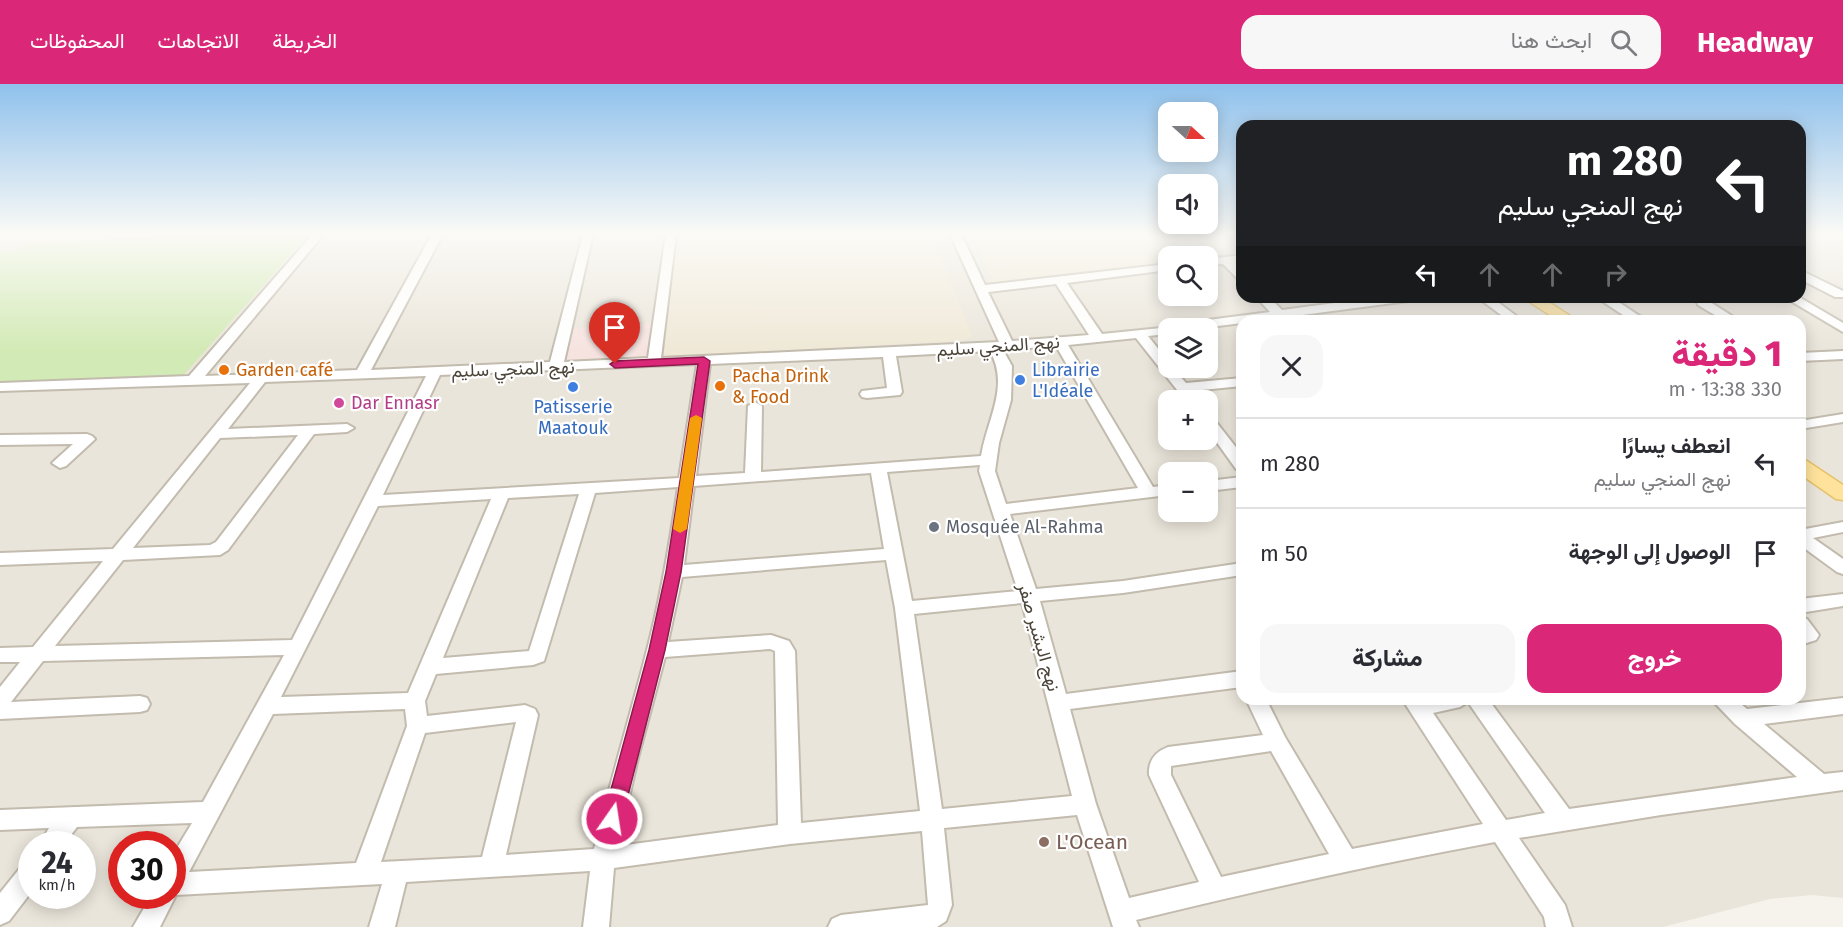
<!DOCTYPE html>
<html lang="ar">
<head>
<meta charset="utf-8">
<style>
	body { margin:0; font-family:"Fira Sans",Vazirmatn,sans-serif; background:#f7f7f7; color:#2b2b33; direction:rtl; height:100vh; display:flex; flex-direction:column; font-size:22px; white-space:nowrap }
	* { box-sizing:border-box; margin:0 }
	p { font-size:20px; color:#7c7c81 }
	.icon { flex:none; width:33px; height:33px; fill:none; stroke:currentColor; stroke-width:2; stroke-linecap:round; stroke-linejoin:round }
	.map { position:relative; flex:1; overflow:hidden; direction:ltr }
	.sheet { position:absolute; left:1236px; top:231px; width:570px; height:390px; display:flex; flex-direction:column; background:#fff; border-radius:18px; box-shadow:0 3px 15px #0003; direction:rtl }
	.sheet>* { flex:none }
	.guide { position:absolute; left:1236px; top:36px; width:570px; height:183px; border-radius:18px; box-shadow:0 3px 15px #0003; direction:rtl; background:#202124; color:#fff; overflow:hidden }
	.needle { width:39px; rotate:111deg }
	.controls { position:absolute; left:1158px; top:18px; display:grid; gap:12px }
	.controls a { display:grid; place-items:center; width:60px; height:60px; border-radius:12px; background:#fff; box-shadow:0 3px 15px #0003; font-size:30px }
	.speed { position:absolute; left:18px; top:747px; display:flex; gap:12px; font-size:30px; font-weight:700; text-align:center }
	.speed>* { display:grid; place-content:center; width:78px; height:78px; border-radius:50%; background:#fff; box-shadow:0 3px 15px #0003; line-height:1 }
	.speed small { font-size:15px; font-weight:400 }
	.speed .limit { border:9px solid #d22; background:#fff; color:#111 }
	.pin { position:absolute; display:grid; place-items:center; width:51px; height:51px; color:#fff; margin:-62px -26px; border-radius:50% 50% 50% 0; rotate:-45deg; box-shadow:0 0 6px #0007 }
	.pin .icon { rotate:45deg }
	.me { position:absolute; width:66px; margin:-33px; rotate:13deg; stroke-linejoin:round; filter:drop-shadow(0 0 4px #0008) }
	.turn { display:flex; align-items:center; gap:21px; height:126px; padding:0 24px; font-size:27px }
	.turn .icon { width:78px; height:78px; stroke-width:2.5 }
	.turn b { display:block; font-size:42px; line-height:51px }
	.lanes { display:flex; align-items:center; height:57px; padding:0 24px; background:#0003; justify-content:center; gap:30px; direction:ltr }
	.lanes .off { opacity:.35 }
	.round { display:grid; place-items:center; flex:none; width:63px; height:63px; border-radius:18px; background:#f7f7f7 }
	.head { display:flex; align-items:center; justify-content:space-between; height:102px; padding:0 24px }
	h1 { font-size:36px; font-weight:800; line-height:45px; color:#db2777 }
	.button { display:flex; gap:12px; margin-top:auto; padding:12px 24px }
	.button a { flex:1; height:69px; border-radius:18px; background:#db2777; color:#fff; font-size:24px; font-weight:800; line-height:69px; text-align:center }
	.button a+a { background:#f7f7f7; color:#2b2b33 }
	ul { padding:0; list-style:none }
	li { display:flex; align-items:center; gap:18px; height:90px; padding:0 24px; border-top:2px solid #e1e1e2 }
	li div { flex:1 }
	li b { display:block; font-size:22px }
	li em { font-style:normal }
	header { display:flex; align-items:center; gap:36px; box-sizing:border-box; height:84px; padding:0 30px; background:#db2777; color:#fff }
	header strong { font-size:28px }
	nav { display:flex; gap:33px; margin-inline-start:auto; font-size:21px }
	.search { width:420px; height:54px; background:#f7f7f7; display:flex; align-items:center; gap:15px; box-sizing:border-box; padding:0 21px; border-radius:18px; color:#7c7c81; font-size:22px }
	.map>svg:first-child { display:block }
</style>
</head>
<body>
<header>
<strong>Headway</strong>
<div class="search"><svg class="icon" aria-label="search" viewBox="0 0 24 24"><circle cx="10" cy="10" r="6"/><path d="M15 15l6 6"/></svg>ابحث هنا</div>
<nav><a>الخريطة</a><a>الاتجاهات</a><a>المحفوظات</a></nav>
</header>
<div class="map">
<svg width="1843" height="843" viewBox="0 0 1843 843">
	<rect width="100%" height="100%" fill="#f6f3ec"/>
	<!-- residential -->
	<path fill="#eae5da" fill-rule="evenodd" d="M0 150H1242V213H1800V150H1843V814L1812 811 1770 815 1663 843H0ZM1168 172H1208V212H1168ZM1242 237H1800V615H1242ZM1168 244H1208V284H1168ZM1168 316H1208V356H1168ZM1168 388H1208V428H1168ZM32 760H82V812H32ZM122 760H172V812H122Z"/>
	<!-- education -->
	<g fill="#efe8d6">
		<polygon points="676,150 932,150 972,252 965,256 659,274"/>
		<polygon points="970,150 1242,150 1242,170 1208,174 1168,172 1168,178 994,199"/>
	</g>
	<!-- medical -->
	<polygon fill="#f6e3e0" points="659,239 653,274 564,280 574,244"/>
	<!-- green -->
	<polygon fill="#d2eab5" points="148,150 309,150 180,295 0,300 0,169 16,168 28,159 144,154"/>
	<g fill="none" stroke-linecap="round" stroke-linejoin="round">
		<!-- minor casing -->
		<g stroke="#c2bbae" stroke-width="4">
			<g id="minor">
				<path d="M313 150H324L205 292 357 286 432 150H443L371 286 550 278 583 150H593L564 278 648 274 666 150H676L661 274 999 258 950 150H961L985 201 1168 180V186L1067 199 1102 250 1171 243 1177 240 1270 228 1256 213H1269L1282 226 1380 213H1414L1408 217 1257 237H1242V239L1202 244H1168V250L1148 252 1168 277V284H1173L1186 299 1242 294V302L1192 307 1199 316H1185L1136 254 1068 261 1153 403 1168 401V411L1010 430 1036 505 1123 497 1242 479V491L1123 509 1040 517 1066 610 1242 587V603L1070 625 1096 720 1129 814 1199 798 1149 691C1148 677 1155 668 1168 663L1263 651 1246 615H1266L1285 653 1352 765 1483 740 1402 615H1488L1569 725 1797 693 1735 640 1711 615H1735L1747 625 1843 614V630L1764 640 1824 690 1843 688V706L1661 731 1519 754 1565 821 1572 843H1546L1544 833 1495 758C1375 780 1255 807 1136 836L1139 843H1113L1077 731 944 744 952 821 946 837 937 843H828L832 835 841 831 928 821 922 747 790 760 614 784 609 843H583L590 787 406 798 395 843H369L382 800 176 811 160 843H133L151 812H172V772L192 739 77 743 64 760H40L49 744 0 746V726L203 718 284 571 43 577 11 618 140 612 147 614 150 620 147 626 140 628 0 635V603L20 578H0V564L33 563 103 477 0 481V469L113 465 250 299 0 307V299L189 292ZM1056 200 1089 251 1012 257 988 208ZM1056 262 1138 404 1006 420 995 387 999 359 1011 316 1012 282 1003 266ZM990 267C1010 303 987 335 981 372L761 388 762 322 755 318 748 322 745 389 696 392 710 280 883 273 887 304 862 307 860 310 862 313 867 314 900 311 902 308 896 272ZM697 280 679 394 383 411 440 291ZM426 292 292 556 55 562 123 476 220 471 228 466 314 350 347 348 354 344 347 340 228 345 265 298ZM298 351 216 458 210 461 133 464 220 354ZM980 381 979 387 1018 507 912 517 887 388ZM871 389 884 465 684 481 694 402ZM678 403C670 458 661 512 647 566 630 632 610 698 594 765L506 771 538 631 535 625 525 621 427 632 425 617 436 590 533 581 544 577 595 409ZM579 410 529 567 443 574 508 414ZM491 415 408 609 281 613 378 422ZM886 476 895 524 920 727 801 739 795 567 789 557 771 551 668 558 682 493ZM1022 519 1072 712 942 725 914 530ZM770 565 775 567 778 741 618 762 638 674 665 573ZM1468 618 1470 621 1545 729 1506 736 1433 629 1460 623ZM405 625 407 642 356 779 189 788 273 630ZM516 638 482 773 381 778 425 649ZM1271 667 1329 770 1221 793 1171 691V682Z"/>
				<polygon points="1242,171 1242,177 1235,178 1242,185 1242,196 1238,195 1223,180 1208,181 1208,175"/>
				<polygon points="1800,186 1843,207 1843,213 1835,213 1800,195"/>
				<polygon points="1477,213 1491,213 1523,237 1509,237"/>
				<polygon points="1596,213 1611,213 1647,237 1632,237"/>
				<polygon points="1699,213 1721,213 1710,218 1740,237 1725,237 1698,221 1696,216"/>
				<polygon points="1784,213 1799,213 1843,239 1843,248"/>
				<polygon points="1843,267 1843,275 1800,277 1800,269"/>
				<polygon points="1843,330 1843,338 1800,345 1800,337"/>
				<polygon points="1208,333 1213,334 1242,371 1242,387 1236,385 1208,346"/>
				<polygon points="87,350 92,352 95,355 92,358 66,382 60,384 52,379 73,360 0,361 0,351"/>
				<polygon points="1242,393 1242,403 1208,407 1208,397"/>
				<polygon points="1843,438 1843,448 1813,454 1843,475 1843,490 1837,488 1800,461 1800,446"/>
				<polygon points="1843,510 1843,522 1800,529 1800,515"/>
				<polygon points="1800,533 1807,535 1819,551 1816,556 1800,561"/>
				<polygon points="32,776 32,807 9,837 0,841 0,809 24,779"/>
			</g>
		</g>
		<!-- major casing -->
		<g stroke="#e6c16a" stroke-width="3">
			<g id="major">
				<polygon points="1522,213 1541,213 1578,237 1559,237"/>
				<polygon points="1800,375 1807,377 1843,401 1843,416 1836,415 1800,390"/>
			</g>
		</g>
		<!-- minor -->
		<use href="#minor" fill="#fff" fill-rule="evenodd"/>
		<!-- major -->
		<use href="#major" fill="#ffe39c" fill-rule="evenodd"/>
	</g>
	<!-- sky -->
	<linearGradient id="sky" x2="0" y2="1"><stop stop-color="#8fc1ec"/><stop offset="0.56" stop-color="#fbfaf6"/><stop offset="1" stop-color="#fbfaf6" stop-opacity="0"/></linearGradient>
	<rect width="1843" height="268" fill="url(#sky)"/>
	<!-- route -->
	<polygon fill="#db2777" stroke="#8e194d" stroke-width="1.5" points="704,273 710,277 681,488 665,566 622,735 619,740 612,743 606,740 603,735 649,566 666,488 698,280 615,284 610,280 615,277"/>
	<!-- slow -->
	<polygon fill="#f59e0b" points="696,331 702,334 687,445 680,449 673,445 690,334"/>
	<!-- markers -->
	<g fill="#e8710a" stroke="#fff" stroke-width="2">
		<circle cx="224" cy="286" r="6"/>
		<circle cx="720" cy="302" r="6"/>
	</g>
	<g fill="#3f7fe0" stroke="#fff" stroke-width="2">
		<circle cx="1020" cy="296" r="6"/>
		<circle cx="573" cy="303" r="6"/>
	</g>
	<circle fill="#d1479c" stroke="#fff" stroke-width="2" cx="339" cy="319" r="6"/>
	<circle fill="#6b7280" stroke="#fff" stroke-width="2" cx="934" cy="443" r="6"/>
	<circle fill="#8d6e63" stroke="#fff" stroke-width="2" cx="1044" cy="758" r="6"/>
	<g text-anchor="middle" stroke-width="4.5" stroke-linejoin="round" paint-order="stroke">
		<!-- street labels -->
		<g font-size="18" fill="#4b4439" stroke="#fff">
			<text transform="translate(998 262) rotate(-4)" y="6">نهج المنجي سليم</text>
			<text transform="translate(513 285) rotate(-2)" y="6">نهج المنجي سليم</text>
			<text transform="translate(1039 553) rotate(74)" y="6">نهج البشير صفر</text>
		</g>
		<!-- food labels -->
		<g font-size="18" fill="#c56008" stroke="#fff" text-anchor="start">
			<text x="236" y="292">Garden café</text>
			<text x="732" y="298">Pacha Drink<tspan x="732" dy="21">&amp; Food</tspan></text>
		</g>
		<!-- shop labels -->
		<g font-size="18" fill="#366cbe" stroke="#fff" text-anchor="start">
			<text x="1032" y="292">Librairie<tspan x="1032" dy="21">L'Idéale</tspan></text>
			<text x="573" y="329" text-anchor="middle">Patisserie<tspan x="573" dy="21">Maatouk</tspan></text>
		</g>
		<!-- hotel labels -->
		<g font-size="18" fill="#b23c85" stroke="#fff" text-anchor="start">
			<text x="351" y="325">Dar Ennasr</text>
		</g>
		<!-- worship labels -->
		<g font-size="18" fill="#5b616d" stroke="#fff" text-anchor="start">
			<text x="946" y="449">Mosquée Al-Rahma</text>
		</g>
		<!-- near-education labels -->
		<g font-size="21" fill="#785e54" stroke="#fff" text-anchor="start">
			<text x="1056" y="765">L'Ocean</text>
		</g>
	</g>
</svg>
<div class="controls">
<a><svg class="needle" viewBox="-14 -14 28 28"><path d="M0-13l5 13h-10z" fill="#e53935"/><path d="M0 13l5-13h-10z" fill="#7c7c81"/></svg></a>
<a><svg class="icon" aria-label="sound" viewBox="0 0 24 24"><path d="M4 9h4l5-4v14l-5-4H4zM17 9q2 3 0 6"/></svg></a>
<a><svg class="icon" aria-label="search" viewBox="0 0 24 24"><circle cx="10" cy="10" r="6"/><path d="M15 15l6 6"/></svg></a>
<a><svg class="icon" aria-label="layers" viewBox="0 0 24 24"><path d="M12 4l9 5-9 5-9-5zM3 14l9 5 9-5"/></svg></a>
<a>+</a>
<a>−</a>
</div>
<div class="speed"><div>24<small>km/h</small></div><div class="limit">30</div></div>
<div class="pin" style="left:615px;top:280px;background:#d93025"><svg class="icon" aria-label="arrive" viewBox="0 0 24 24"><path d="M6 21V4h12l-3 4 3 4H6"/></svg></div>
<svg class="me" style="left:612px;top:735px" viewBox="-20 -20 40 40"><circle r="17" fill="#db2777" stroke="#fff" stroke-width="3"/><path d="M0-11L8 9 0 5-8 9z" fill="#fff"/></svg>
<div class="guide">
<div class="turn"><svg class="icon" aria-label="left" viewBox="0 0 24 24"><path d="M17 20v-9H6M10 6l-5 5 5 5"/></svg><div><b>280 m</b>نهج المنجي سليم</div></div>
<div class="lanes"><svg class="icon" aria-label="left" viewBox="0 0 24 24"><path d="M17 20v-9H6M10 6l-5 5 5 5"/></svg><svg class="icon off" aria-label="ahead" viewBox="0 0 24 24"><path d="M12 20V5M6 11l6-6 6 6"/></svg><svg class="icon off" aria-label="ahead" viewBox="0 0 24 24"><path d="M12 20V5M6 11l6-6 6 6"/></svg><svg class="icon off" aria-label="right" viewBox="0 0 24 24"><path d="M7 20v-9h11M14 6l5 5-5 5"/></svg></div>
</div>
<section class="sheet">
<div class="head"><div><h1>1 دقيقة</h1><p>330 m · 13:38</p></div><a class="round"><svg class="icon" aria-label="close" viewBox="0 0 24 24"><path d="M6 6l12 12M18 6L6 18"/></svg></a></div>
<ul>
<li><svg class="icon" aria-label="left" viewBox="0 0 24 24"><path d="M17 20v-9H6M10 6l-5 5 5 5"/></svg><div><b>انعطف يسارًا</b><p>نهج المنجي سليم</p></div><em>280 m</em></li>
<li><svg class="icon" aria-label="arrive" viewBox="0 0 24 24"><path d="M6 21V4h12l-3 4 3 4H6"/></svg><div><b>الوصول إلى الوجهة</b></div><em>50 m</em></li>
</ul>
<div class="button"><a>خروج</a><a>مشاركة</a></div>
</section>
</div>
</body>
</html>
